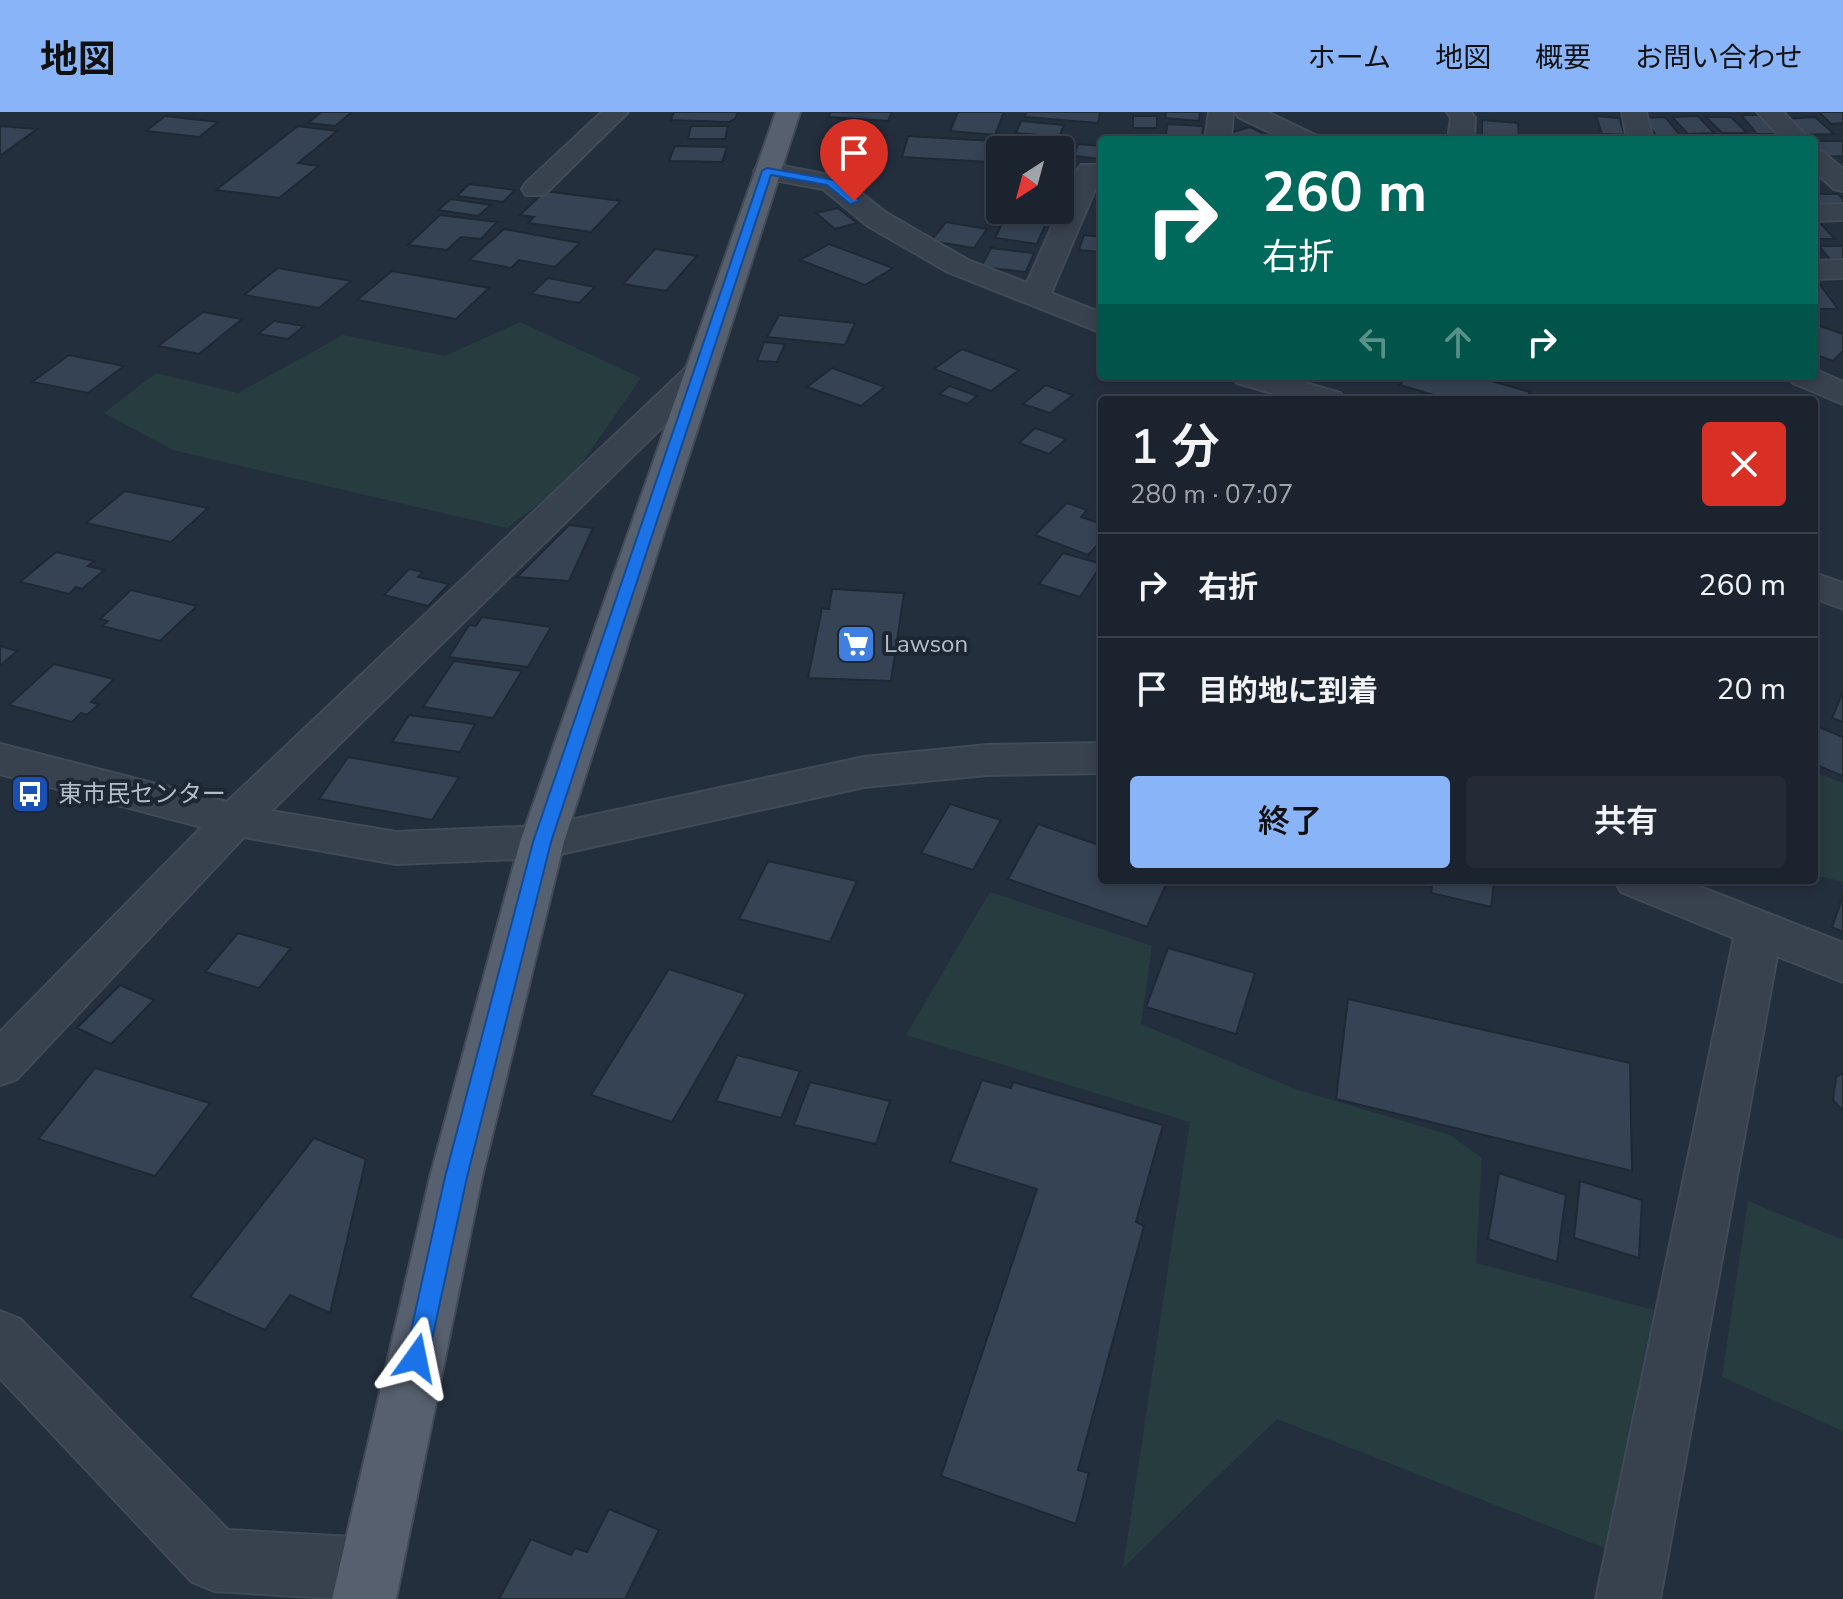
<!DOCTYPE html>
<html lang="ja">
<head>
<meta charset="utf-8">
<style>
	body { margin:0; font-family:"Nunito Sans","Noto Sans JP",sans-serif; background:#242b36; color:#f1f3f6; height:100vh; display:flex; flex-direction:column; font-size:30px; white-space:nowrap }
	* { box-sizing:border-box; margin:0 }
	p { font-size:26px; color:#a0a4aa }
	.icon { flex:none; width:44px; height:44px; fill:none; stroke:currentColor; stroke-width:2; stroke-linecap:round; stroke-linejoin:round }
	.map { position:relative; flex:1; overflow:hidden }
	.sheet { position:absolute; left:1098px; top:284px; width:720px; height:488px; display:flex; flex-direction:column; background:#1b232e; border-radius:8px; box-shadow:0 4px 12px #0003,0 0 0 2px #39404a }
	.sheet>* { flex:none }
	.hud { position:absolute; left:1098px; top:24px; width:720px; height:244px; border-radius:8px; box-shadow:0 4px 12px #0003,0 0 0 2px #39404a; background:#00695c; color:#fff; overflow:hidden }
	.needle { width:52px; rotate:216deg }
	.controls { position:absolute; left:986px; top:24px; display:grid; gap:16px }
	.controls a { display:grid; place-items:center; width:88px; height:88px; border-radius:8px; background:#1b232e; box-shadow:0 4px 12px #0003,0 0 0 2px #39404a; font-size:40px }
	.pin { position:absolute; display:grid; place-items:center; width:68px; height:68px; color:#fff; margin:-82px -34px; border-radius:50% 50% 50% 0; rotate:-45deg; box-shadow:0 0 8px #0007 }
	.pin .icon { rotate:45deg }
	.me { position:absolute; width:88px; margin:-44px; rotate:12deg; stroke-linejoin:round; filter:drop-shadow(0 0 6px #0008) }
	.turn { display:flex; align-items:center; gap:28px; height:168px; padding:0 32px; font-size:36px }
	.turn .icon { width:104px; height:104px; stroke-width:2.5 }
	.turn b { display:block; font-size:56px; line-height:68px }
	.lanes { display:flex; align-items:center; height:76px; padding:0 32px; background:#0003; justify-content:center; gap:40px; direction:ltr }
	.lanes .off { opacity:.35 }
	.round { display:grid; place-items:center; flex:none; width:84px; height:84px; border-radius:8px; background:#242b36 }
	.overview { display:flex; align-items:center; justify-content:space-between; height:136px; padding:0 32px }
	h1 { font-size:48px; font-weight:600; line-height:60px }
	.button { display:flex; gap:16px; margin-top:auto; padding:16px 32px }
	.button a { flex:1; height:92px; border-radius:8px; background:#8ab4f8; color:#111; font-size:32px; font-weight:600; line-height:92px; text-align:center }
	.button a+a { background:#242b36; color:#f1f3f6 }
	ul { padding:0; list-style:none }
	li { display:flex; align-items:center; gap:24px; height:104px; padding:0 32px; border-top:2px solid #39404a }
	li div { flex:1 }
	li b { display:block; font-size:30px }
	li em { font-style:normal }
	header { display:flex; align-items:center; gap:48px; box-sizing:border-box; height:112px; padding:0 40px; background:#8ab4f8; color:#111 }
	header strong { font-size:38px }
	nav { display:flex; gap:44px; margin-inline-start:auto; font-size:28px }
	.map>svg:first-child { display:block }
</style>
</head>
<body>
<header>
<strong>地図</strong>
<nav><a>ホーム</a><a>地図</a><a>概要</a><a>お問い合わせ</a></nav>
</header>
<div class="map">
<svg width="1843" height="1487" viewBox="0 0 1843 1487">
	<rect width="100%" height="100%" fill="#242f3e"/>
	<!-- green -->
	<g fill="#263c3f">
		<polygon points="520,210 641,266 570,368 507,416 173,338 104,301 156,261 238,281 343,223 445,244"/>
		<polygon points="1814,660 1843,671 1843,770 1814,763"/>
		<polygon points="990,780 1152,834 1141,912 1295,977 1450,1023 1482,1046 1476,1151 1654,1198 1607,1437 1277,1307 1123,1456 1190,1010 906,923"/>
		<polygon points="1748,1089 1843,1128 1843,1319 1722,1265"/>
	</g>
	<!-- building -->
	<g fill="#364354" stroke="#1f2835" stroke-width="2">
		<polygon points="321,0 352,0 335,14 308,11"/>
		<polygon points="674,0 738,0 735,7 729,10 671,8"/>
		<polygon points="831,0 892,0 888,9 828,5"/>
		<polygon points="958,0 1004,0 995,23 950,19"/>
		<polygon points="1026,0 1100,0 1098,11 1025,5"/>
		<polygon points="1166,0 1200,0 1199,9 1165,6"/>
		<polygon points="1819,0 1843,0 1843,11 1831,12"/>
		<polygon points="1741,3 1763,3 1779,22 1757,22"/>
		<polygon points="165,4 218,10 199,25 146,19"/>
		<rect x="1133" y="4" width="24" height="12"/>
		<polygon points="1596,4 1619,6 1625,23 1602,22"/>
		<polygon points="1698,4 1714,21 1688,22 1672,5"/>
		<polygon points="1665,5 1680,23 1656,23 1643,6"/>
		<polygon points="1706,5 1731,5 1747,21 1722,21"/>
		<polygon points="1815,5 1834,22 1800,23 1782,7"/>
		<polygon points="1482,8 1518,11 1519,28 1482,28"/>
		<polygon points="1021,9 1064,13 1059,25 1016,21"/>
		<polygon points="1167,12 1203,14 1202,26 1166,24"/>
		<polygon points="0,14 37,17 0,44"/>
		<polygon points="298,14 337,19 298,51 319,54 279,86 216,78"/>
		<polygon points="691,14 728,14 725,27 688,27"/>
		<polygon points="1250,15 1274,27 1243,28 1230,21"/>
		<polygon points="908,24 994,29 989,50 902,45"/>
		<polygon points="1029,26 1068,31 1062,42 1060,38 1023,37"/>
		<polygon points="1814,29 1843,29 1843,44 1821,45 1814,38"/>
		<polygon points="1078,32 1102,34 1102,47 1074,44"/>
		<polygon points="675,34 727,35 722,50 669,49"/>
		<polygon points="469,72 515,78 503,90 457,84"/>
		<polygon points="545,79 621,89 591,120 528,111 534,105 520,103"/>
		<polygon points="1814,82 1838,82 1843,87 1843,96 1814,94"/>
		<polygon points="451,87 491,93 478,104 438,98"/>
		<polygon points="838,96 857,111 835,117 816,101"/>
		<polygon points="440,103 497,110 481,127 461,125 447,138 408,133"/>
		<polygon points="1005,106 1046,111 1037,132 995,126"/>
		<polygon points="946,110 987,117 974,136 931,129"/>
		<polygon points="1814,111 1820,111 1835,127 1814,127"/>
		<polygon points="504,117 580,131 555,155 519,148 511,156 469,148"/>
		<polygon points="1084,123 1102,125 1102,140 1079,138"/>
		<polygon points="829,132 893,156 865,173 800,148"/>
		<polygon points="1819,134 1843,134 1843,151 1833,151"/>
		<polygon points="991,136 1034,141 1026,160 981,155"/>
		<polygon points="655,137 697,144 666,179 623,172"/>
		<polygon points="278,156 351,169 319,196 244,183"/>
		<polygon points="392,159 489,176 456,207 357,188"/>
		<polygon points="548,166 595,175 579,191 531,182"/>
		<polygon points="1814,169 1817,169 1838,197 1814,197"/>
		<polygon points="203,200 242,207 199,242 158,234"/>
		<polygon points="779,203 855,211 845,233 767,225"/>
		<polygon points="274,209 304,214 288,227 258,222"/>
		<polygon points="1814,212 1843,222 1843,239 1833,249 1814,242"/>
		<polygon points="764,230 785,232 777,250 757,249"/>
		<polygon points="962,237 1019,258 991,279 934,257"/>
		<polygon points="69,243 124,254 88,281 32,270"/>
		<polygon points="832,256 885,275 861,294 807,275"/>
		<polygon points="1407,264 1474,264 1530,280 1525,288 1450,288 1400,273"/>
		<polygon points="1046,273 1073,283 1050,301 1023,292"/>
		<polygon points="950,274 977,284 967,292 939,282"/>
		<polygon points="1035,316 1066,327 1049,342 1019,331"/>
		<polygon points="125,379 208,396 171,430 86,411"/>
		<polygon points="1067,391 1087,398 1081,405 1102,412 1102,428 1088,443 1035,423"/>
		<polygon points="569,413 593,416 569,469 517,465"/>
		<polygon points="56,440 94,449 88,454 104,458 82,477 76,475 69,482 20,470"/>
		<polygon points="1063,441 1102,452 1080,485 1039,472"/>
		<polygon points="409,457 423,460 418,465 449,472 428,494 384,483"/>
		<polygon points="832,477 904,481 891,569 808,566 822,496 829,497"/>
		<polygon points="131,478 197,494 160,529 102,514 108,509 100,507"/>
		<polygon points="482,505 551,515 528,555 449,545 469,513 476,514"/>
		<polygon points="0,534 17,539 0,554"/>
		<polygon points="454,549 522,559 493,606 423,595"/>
		<polygon points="54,552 114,567 91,590 99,592 87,603 81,601 72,610 9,593"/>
		<polygon points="1843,580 1843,610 1832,606"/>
		<polygon points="409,603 475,612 460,640 392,630"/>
		<polygon points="1814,613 1843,625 1843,664 1814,652"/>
		<polygon points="348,645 459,665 432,708 319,687"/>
		<polygon points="950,692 1001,708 973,758 921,741"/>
		<polygon points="1038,712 1102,734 1102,768 1168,768 1147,815 1008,767"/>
		<polygon points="768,749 857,769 830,830 739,807"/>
		<polygon points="1433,768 1494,771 1491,795 1431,781"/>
		<polygon points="1843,784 1843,820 1832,815"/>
		<polygon points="238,821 291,836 259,876 205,860"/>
		<polygon points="1168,836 1255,861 1236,922 1146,895"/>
		<polygon points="669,857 746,882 672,1010 591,983"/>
		<polygon points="120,873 154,888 111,932 77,916"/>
		<polygon points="1348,887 1630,951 1632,1059 1336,987"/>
		<polygon points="737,943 800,959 781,1006 716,989"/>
		<polygon points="95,956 210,991 155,1064 38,1027"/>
		<polygon points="1843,961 1843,999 1833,988 1836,965"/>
		<polygon points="982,968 1011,976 1013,970 1163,1013 1136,1110 1144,1114 1078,1358 1089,1361 1076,1412 941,1364 1037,1077 950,1050"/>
		<polygon points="810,970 890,989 876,1032 794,1013"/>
		<polygon points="314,1026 366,1047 330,1201 290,1183 265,1218 190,1185"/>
		<polygon points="1499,1061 1566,1083 1557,1150 1488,1127"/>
		<polygon points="1580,1069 1642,1088 1639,1146 1574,1126"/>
		<polygon points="609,1397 659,1418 625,1487 499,1487 531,1427 571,1443 575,1436 587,1440"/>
	</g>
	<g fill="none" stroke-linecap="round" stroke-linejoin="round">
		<!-- minor casing -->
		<g stroke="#414a57" stroke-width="4">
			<g id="minor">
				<polygon points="602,0 628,0 544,83 526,83 522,77 526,71"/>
				<polygon points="1209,0 1233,0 1231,28 1205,28"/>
				<polygon points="1235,0 1267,0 1315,23 1319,28 1286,28 1238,5"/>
				<polygon points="1447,0 1471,0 1475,6 1474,28 1448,28 1451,6"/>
				<polygon points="1622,0 1646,0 1653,28 1627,28"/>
				<polygon points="1757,0 1783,0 1810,28 1783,28"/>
				<polygon points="1814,37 1823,40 1843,57 1843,79 1834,77 1814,59"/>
				<polygon points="767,51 840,65 888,102 968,148 1027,171 1077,59 1081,53 1099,53 1102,61 1051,181 1102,201 1102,221 948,160 868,114 823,77 758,65 754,59 758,53"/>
				<polygon points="1843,92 1843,108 1814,109 1814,93"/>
				<polygon points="1843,148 1843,166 1814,167 1814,149"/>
				<polygon points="698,253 709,255 714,262 709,269 271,699 396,720 542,714 864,645 987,633 1102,631 1102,661 987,663 864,675 542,746 396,752 244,725 17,967 0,973 0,920 202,715 0,662 0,632 227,690 687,255"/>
				<polygon points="1814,257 1843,270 1843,292 1793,271 1788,264 1814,264"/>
				<polygon points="1232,264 1282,264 1340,281 1345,288 1295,288 1237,271"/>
				<polygon points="1814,461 1843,471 1843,497 1814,486"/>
				<polygon points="1615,768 1683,768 1843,831 1843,870 1777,844 1660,1487 1596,1487 1734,826 1621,780"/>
				<polygon points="0,1199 20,1207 228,1418 370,1426 392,1435 401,1457 392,1479 373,1487 347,1487 214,1479 192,1470 0,1266"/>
			</g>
		</g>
		<!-- major casing -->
		<g stroke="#414a57" stroke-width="4">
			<polygon id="major" points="776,0 800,0 564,730 482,1065 396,1487 332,1487 430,1065 520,730"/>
		</g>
		<!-- minor -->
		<use href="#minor" fill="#38414e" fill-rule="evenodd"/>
		<!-- major -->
		<use href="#major" fill="#56606e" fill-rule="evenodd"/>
	</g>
	<!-- route -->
	<polygon fill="#1a73e8" stroke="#114b97" stroke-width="2" points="767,56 834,68 860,89 850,92 827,73 771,63 551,730 467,1065 428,1246 425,1254 416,1257 408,1254 405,1246 445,1065 533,730 762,59"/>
	<!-- icons -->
	<defs>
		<g id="supermarket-square" transform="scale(2)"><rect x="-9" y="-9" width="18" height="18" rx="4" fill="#3f7fe0" stroke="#1d2633"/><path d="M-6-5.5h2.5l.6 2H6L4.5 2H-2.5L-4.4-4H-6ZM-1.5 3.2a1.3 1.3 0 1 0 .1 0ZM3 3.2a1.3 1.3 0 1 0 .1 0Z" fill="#fff"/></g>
		<g id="bus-square" transform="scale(2)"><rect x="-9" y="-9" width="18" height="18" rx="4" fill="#1a4fb4" stroke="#1d2633"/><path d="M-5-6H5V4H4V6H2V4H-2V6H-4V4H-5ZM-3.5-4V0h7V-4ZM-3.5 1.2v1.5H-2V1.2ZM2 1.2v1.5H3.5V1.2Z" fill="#fff"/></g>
	</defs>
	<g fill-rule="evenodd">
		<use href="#supermarket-square" x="856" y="532"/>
		<use href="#bus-square" x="30" y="682"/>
	</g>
	<g text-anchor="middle" stroke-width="8" stroke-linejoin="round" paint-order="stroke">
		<!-- poi labels -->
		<g font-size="24" fill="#b4bcc9" stroke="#1d2633" text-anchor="start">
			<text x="884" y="540">Lawson</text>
			<text x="58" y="690">東市民センター</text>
		</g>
	</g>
</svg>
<div class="controls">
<a><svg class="needle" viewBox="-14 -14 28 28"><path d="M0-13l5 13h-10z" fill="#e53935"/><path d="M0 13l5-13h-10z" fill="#a0a4aa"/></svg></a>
</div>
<div class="pin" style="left:854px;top:89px;background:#d93025"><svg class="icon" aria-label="arrive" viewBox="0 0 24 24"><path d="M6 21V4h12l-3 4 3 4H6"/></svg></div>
<svg class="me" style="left:416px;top:1246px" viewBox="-20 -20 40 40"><path d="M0-17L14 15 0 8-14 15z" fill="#1a73e8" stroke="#fff" stroke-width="4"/></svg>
<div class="hud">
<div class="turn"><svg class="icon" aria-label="right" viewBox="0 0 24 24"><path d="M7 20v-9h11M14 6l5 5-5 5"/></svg><div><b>260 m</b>右折</div></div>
<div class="lanes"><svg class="icon off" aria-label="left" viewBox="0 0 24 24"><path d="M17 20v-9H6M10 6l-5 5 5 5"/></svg><svg class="icon off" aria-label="ahead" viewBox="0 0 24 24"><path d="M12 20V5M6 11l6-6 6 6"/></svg><svg class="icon" aria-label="right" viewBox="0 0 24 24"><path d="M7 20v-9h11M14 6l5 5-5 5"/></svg></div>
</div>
<section class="sheet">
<div class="overview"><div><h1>1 分</h1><p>280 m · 07:07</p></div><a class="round" style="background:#d93025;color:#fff"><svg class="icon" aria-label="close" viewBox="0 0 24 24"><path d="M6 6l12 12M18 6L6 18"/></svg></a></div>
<ul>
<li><svg class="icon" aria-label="right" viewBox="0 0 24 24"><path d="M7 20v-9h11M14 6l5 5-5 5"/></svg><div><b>右折</b></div><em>260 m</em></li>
<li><svg class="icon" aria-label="arrive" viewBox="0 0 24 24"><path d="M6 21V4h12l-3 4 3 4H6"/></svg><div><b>目的地に到着</b></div><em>20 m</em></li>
</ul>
<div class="button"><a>終了</a><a>共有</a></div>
</section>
</div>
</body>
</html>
